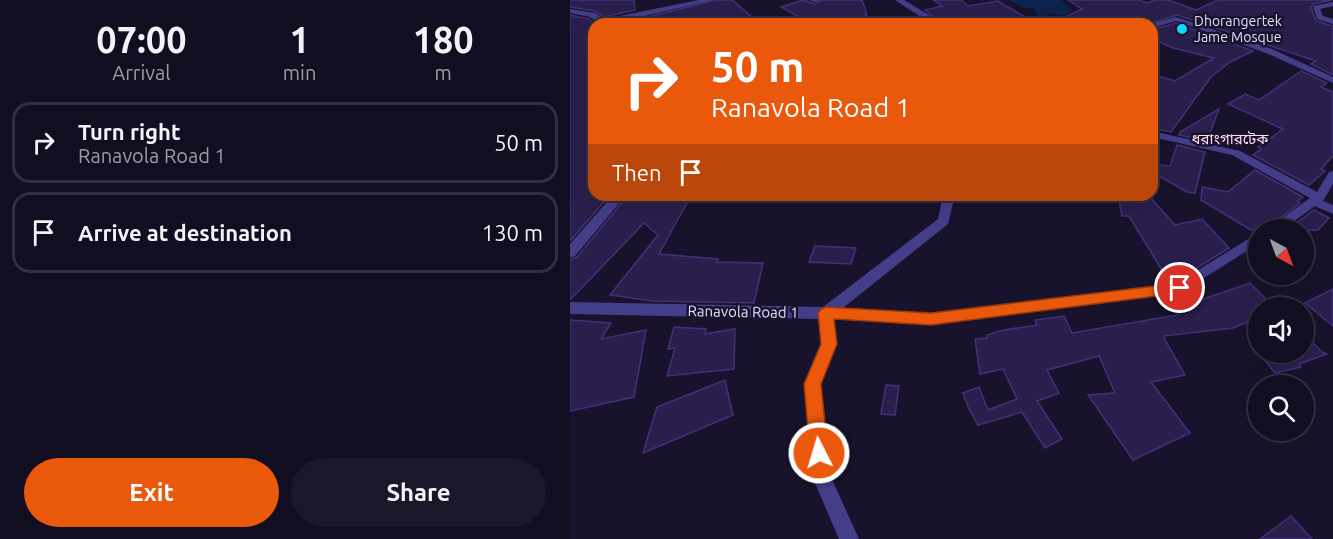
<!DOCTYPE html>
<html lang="en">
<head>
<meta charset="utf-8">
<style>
	body { margin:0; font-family:Ubuntu,"Noto Sans Bengali",sans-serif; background:#1b172a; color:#f1f3f6; height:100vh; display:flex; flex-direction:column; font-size:22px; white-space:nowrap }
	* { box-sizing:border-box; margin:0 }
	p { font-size:20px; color:#9c9ca5 }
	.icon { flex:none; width:33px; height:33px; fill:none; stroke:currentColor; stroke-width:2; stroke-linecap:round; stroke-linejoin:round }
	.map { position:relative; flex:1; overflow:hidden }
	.drawer { display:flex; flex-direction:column; background:#120e21; width:570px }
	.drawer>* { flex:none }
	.guide { position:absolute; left:18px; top:18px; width:570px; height:183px; border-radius:18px; box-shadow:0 6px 24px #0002,0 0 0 2px #312e3f; background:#ea580c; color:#fff; overflow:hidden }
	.needle { width:39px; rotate:139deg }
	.fabs { position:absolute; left:678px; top:219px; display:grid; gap:12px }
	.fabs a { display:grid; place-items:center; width:66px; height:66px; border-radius:50%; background:#120e21; box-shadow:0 6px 24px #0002,0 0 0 2px #312e3f; font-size:30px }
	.pin { position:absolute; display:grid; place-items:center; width:51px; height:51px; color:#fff; margin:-26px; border:3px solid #fff; border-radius:50%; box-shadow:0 2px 6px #0007 }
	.me { position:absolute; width:66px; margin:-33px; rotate:355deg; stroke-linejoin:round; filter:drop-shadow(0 0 4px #0008) }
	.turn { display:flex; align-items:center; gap:21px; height:126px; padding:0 24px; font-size:27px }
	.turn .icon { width:78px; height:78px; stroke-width:2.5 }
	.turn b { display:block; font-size:42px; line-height:51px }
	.then { display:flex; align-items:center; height:57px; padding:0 24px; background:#0003; gap:12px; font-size:22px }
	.eta { display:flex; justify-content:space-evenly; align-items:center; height:102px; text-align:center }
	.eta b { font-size:36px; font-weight:700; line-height:42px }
	.primary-button { display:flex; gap:12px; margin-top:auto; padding:12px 24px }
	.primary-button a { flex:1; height:69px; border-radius:36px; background:#ea580c; color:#fff; font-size:24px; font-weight:700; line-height:69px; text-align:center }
	.primary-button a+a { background:#1b172a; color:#f1f3f6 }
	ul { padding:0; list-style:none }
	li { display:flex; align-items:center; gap:18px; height:81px; margin:0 12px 9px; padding:0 12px; border:3px solid #312e3f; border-radius:18px }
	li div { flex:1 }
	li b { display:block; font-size:22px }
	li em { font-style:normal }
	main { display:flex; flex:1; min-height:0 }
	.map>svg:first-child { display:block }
</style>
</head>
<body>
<main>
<section class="drawer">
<div class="eta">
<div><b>07:00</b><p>Arrival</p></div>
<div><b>1</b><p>min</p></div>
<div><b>180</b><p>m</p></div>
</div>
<ul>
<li><svg class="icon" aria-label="right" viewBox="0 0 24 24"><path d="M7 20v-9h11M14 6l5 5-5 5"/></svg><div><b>Turn right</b><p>Ranavola Road 1</p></div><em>50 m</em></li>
<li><svg class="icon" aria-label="arrive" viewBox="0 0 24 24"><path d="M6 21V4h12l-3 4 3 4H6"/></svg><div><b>Arrive at destination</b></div><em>130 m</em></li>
</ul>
<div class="primary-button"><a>Exit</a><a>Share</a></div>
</section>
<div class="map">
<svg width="763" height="539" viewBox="0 0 763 539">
	<rect width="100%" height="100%" fill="#18122c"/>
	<!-- water -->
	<polygon fill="#0e234e" points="439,0 491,0 502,10 494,16 475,13 486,21 482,24 476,23 477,21 467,16 464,8 457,9"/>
	<!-- building -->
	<g fill="#2a1e4c" stroke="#423178" stroke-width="1.5">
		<polygon points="0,0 64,0 65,10 34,17 25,11 0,7"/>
		<polygon points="145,0 162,0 183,18 162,24 50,24"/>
		<polygon points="233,0 245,4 252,0 292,0 297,15 274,22 264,17 241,24 211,7"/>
		<polygon points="363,0 391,0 398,6 428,1 467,24 374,24 355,10 372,6"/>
		<polygon points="498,0 569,0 577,3 585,0 598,0 626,10 648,0 762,0 743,4 741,7 746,21 763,26 763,75 741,64 746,61 607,15 578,24 481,24 512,9"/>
		<polygon points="0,15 19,19 25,24 24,195 40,195 0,241"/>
		<polygon points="606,23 683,51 660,62 641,77 601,132 582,128 582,84 591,77 605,81 644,58 603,48 582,39 582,30"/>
		<polygon points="731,71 757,83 751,87 763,92 763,156 751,169 755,171 739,185 683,155 691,149 688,147 713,129 658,104 675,94 689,100"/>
		<polygon points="649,109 637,141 609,135 610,132"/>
		<polygon points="607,145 635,152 625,193 617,192 582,172 582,164 600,166"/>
		<polygon points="685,170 733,197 727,201 730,203 694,230 681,230 631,200 632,187 658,192"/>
		<polygon points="58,195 118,195 114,201 118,201 89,254 148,259 147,262 193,263 184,303 82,301 40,295 88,235 74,223 0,300 0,260 7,257"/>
		<polygon points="548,195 578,195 605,225 632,219 659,248 606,281 599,282 559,216 552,216"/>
		<polygon points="744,210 759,218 748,230 717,230"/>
		<polygon points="245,246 286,248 281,264 239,262"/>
		<polygon points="680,283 705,308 688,308 688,318 663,328 593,336 615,375 581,382 620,433 563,460 518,395 545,393 529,356 477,370 489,393 467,401 492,439 475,448 452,412 408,425 398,407 393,393 409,387 418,410 447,399 433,369 410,374 405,339 417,338 417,335 434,330 467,325 465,320 494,316 502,333 608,315 603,306 619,304"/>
		<polygon points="763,289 763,326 735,303"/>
		<polygon points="0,320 41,323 31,339 76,330 64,397 0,411"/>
		<polygon points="104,327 136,329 135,334 165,329 164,369 97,376 105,348 98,349"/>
		<polygon points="734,334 752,352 757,354 729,364 731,367 705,373 693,358 716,352 734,352"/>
		<polygon points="155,380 163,415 73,453 87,407"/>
		<polygon points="316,385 329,386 325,415 311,414"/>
		<polygon points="721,516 742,539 690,539"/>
	</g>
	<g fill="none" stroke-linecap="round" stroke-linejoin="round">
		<!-- minor -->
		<g fill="#443e8a" fill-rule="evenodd">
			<polygon points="129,0 143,0 40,24 29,24 20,17 0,13 0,9 25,13 34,19"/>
			<polygon points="238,0 250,0 246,2"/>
			<polygon points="325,0 334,0 364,18 364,24 356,24 357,21"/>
			<polygon points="763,2 763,6 750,9 753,16 763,19 763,24 747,19 743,6"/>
			<polygon points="606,17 702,49 763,77 763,83 696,53 606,21 582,28 580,24"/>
			<polygon points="582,131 670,151 747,192 759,172 763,171 763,184 753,201 763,205 763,214 745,206 712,230 696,230 740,198 662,155 582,137"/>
			<polygon points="43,195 56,195 5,256 0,258 0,244"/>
			<polygon points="373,195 385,195 378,224 273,308 361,313 607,283 688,233 688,244 610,293 361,325 264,319 267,344 250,384 260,475 289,539 269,539 242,476 234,384 251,344 249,319 0,314 0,302 253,307 368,219"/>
		</g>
	</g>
	<!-- route -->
	<polygon fill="#ea580c" stroke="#983908" stroke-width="1.5" points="610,283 618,288 610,293 361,325 264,319 267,344 251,384 258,453 255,459 249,462 242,459 240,453 234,384 251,344 248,313 251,309 256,307 361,313"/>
	<!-- markers -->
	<circle fill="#0ed8fa" stroke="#18122c" stroke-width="2" cx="612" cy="29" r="6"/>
	<g text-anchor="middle" stroke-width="5" stroke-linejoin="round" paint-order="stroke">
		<!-- far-poi labels -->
		<g font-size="14" fill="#e3ddfe" stroke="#18122c" text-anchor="start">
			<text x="624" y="26">Dhorangertek<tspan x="624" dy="16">Jame Mosque</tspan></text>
		</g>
		<!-- far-quarter labels -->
		<g font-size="15" fill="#fedff2" stroke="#18122c">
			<text x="660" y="144">ধরাংগারটেক</text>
		</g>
		<!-- street labels -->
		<g font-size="15" fill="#e3ddfe" stroke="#18122c">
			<text transform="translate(173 312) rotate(1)" y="5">Ranavola Road 1</text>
		</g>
	</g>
</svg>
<div class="fabs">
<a><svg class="needle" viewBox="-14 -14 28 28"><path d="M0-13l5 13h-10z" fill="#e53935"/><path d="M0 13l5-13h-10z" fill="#9c9ca5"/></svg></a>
<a><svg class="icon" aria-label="sound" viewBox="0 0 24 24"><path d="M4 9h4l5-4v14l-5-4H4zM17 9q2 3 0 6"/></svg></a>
<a><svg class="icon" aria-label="search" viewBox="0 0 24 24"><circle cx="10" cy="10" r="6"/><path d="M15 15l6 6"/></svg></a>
</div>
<div class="pin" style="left:610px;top:288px;background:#d93025"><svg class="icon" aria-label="arrive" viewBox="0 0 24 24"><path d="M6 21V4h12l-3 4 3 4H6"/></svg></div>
<svg class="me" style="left:249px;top:453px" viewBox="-20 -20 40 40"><circle r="17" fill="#ea580c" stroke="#fff" stroke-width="3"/><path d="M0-11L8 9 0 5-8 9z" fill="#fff"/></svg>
<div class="guide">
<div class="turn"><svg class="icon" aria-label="right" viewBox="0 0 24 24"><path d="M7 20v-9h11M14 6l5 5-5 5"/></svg><div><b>50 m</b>Ranavola Road 1</div></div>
<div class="then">Then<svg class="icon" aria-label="arrive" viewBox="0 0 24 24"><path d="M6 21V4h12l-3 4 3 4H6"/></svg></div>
</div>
</div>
</main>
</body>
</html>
